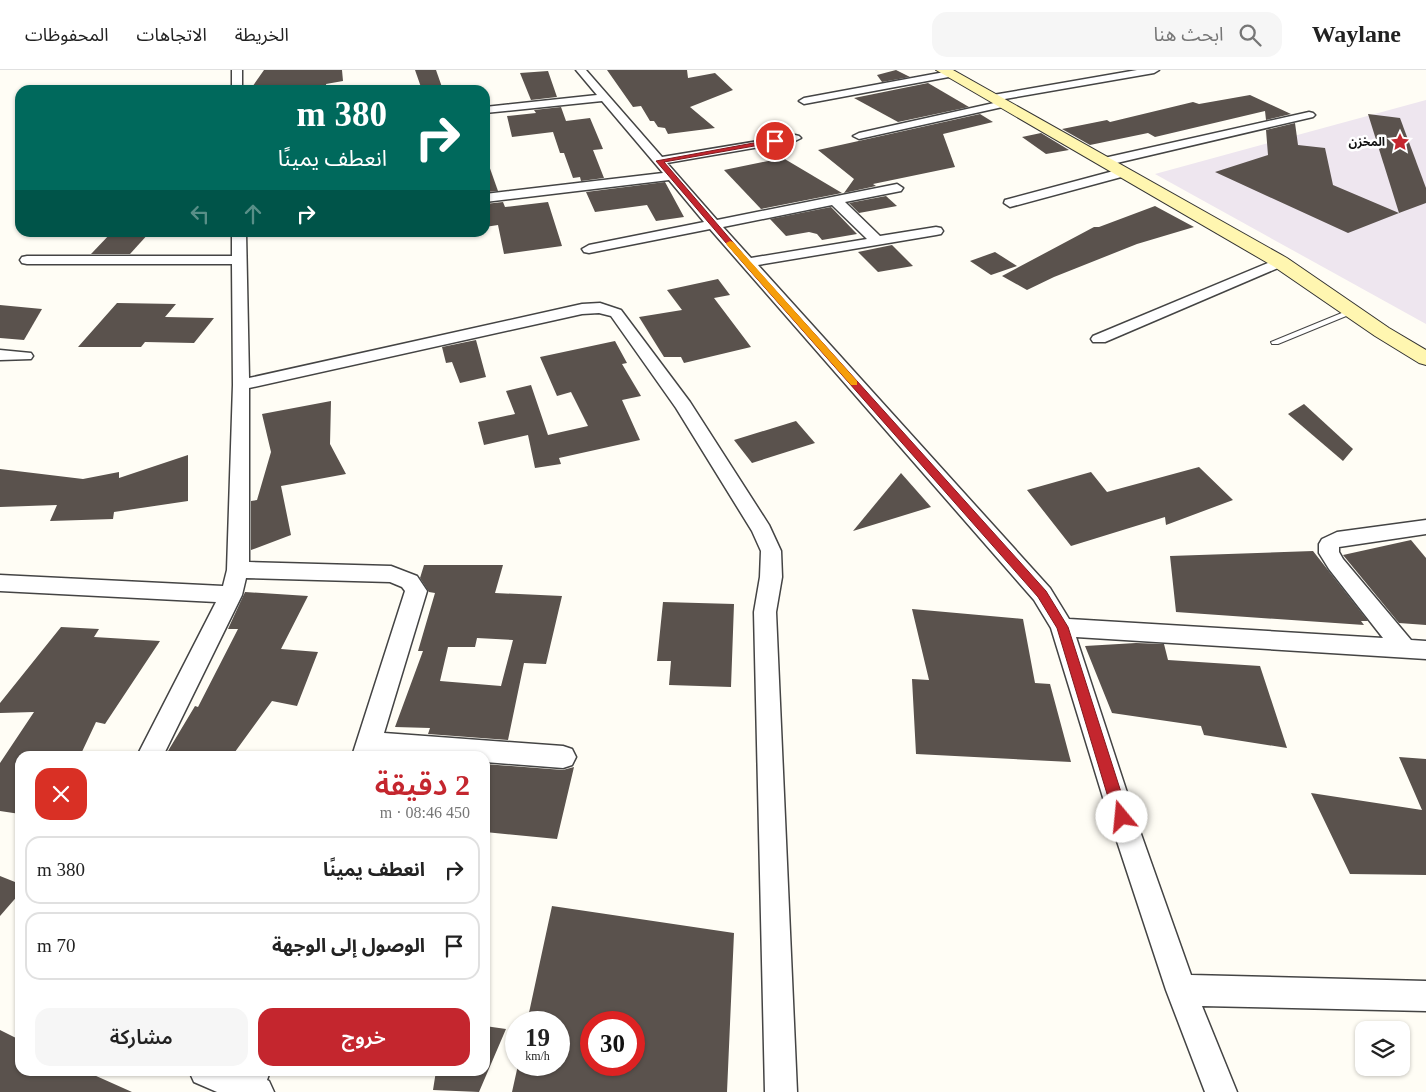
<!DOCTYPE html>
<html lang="ar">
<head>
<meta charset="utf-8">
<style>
	body { margin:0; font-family:"Times New Roman","Noto Sans Arabic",serif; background:#f6f6f6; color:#222; direction:rtl; height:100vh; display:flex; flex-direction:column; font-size:19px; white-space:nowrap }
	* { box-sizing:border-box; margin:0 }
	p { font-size:16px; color:#767676 }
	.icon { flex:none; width:28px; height:28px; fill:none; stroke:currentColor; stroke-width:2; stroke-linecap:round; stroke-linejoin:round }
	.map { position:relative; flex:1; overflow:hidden; direction:ltr }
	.sheet { position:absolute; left:15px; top:681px; width:475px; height:325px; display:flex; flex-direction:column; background:#fff; border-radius:15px; box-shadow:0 1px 4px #0004; direction:rtl }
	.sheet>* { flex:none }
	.banner { position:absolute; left:15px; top:15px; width:475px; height:152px; border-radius:15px; box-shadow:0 1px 4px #0004; direction:rtl; background:#00695c; color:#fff; overflow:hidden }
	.tools { position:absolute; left:1355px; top:951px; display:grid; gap:10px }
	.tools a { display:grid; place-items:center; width:55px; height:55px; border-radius:10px; background:#fff; box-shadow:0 1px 4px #0004; font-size:25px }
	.speed { position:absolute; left:505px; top:941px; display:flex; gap:10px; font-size:25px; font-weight:700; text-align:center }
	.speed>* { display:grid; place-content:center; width:65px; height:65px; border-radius:50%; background:#fff; box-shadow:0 1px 4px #0004; line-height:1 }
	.speed small { font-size:12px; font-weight:400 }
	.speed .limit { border:8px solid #d22; background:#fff; color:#111 }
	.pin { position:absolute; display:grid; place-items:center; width:42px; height:42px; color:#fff; margin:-21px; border:2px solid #fff; border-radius:50%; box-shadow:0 1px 5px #0007 }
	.me { position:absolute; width:55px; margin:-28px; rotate:343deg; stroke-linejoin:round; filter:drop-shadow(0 0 4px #0008) }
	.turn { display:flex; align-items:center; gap:18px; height:105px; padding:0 20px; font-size:22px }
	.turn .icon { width:65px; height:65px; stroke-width:2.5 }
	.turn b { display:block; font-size:35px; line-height:42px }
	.lanes { display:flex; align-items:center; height:48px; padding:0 20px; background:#0003; justify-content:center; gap:25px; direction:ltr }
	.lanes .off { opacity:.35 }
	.round { display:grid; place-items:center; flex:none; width:52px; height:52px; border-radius:15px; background:#f6f6f6 }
	.headline { display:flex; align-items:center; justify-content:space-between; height:85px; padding:0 20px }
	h1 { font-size:30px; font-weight:600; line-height:38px; color:#c4262e }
	.cta { display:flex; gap:10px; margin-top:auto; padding:10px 20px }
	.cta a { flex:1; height:58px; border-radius:15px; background:#c4262e; color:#fff; font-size:20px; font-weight:600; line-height:58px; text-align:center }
	.cta a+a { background:#f6f6f6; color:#222 }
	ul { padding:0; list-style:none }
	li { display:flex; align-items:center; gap:15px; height:68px; margin:0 10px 8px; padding:0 10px; border:2px solid #e0e0e0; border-radius:15px }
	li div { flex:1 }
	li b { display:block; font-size:19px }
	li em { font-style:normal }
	header { display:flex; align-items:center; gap:30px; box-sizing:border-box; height:70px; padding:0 25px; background:#fff; border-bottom:1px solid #e0e0e0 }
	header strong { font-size:24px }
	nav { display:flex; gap:28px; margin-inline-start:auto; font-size:18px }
	.search { width:350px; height:45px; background:#f6f6f6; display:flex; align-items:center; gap:12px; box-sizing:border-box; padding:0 18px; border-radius:15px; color:#767676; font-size:19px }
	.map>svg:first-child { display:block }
</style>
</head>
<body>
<header>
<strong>Waylane</strong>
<div class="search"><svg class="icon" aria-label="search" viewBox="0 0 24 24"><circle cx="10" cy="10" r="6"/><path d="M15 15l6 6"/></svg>ابحث هنا</div>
<nav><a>الخريطة</a><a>الاتجاهات</a><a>المحفوظات</a></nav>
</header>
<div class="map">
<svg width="1426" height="1022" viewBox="0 0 1426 1022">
	<rect width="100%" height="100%" fill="#fffdf5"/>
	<!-- industrial -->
	<polygon fill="#eee6ef" points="1426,30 1426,254 1155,104"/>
	<!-- building -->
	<g fill="#5a524d" fill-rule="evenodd">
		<polygon points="264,0 342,0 343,11 326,14 327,20 302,20 301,17 280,20 250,20"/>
		<polygon points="415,0 436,0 443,20 422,20"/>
		<polygon points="607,0 687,0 688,8 715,3 733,20 690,37 715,58 668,64 665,58 658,57 654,51 650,51 641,36 633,37"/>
		<polygon points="896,0 910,7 882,12 877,5"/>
		<polygon points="548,1 557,27 531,30 520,3"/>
		<polygon points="928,13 969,37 898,52 854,28"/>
		<polygon points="1250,25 1291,44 1266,50 1265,41 1155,67 1148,63 1090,75 1062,59 1107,50 1110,52 1193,32 1199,34"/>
		<polygon points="561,37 566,51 590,48 603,79 593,80 604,108 581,111 580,107 573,108 564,83 560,83 553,62 512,67 507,46 536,43 534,40"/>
		<polygon points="980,44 993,52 943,64 955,97 873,114 876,116 844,123 854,109 818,80"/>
		<polygon points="1368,44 1400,48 1426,118 1426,133 1399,143"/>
		<polygon points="1295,53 1298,75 1325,78 1333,115 1399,143 1348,163 1215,102 1268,85 1266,60"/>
		<polygon points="1041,63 1069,80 1046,84 1022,67"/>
		<polygon points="783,88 842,123 761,139 724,100"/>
		<polygon points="485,90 487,90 498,121 485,122"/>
		<polygon points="665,112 684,147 656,151 647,135 595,142 586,122"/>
		<polygon points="886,126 897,136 859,143 849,133"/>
		<polygon points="503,132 505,137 548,132 562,176 504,184 498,155 485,157 485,134"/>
		<polygon points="1155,136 1194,157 1137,174 1054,207 1027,220 1002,206 1094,157 1099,157"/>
		<polygon points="831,137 857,164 822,170 817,164 809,162 786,166 770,149"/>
		<polygon points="112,162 150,162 130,184 91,184"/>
		<polygon points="892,175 913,196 878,202 858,182"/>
		<polygon points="995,182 1017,196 991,205 970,191"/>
		<polygon points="718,209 730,225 714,228 751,277 684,293 681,287 664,287 639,247 682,240 667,220"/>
		<polygon points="117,233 176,234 165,247 214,248 194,273 145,272 141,277 78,277"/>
		<polygon points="0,235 42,239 24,270 0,268"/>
		<polygon points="476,270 486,307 460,313 452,292 446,293 442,277"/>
		<polygon points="615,271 627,293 622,294 641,326 622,330 640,370 559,388 561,394 535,398 528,365 484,375 478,352 515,344 506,321 531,315 548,365 588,356 571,322 557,326 540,287"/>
		<polygon points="331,331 330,374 346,404 281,416 291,465 251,480 251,431 257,430 271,382 262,344"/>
		<polygon points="1304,334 1353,379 1343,391 1288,344"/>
		<polygon points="796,351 815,373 752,393 734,370"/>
		<polygon points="188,385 188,431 114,442 113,449 50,451 57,435 0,437 0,399 83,409 119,402 119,408"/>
		<polygon points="1199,397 1233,430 1166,455 1165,447 1071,476 1027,420 1091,402 1107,422"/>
		<polygon points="901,403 931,437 853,461"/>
		<polygon points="1411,470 1426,488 1426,555 1399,553 1343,485"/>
		<polygon points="1313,481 1368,551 1361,551 1364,555 1176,542 1170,486"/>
		<path d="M424 495H503L495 523 562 526 546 594 524 593 508 670 428 664 430 658 395 657 423 581H418L435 523 429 522 420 508ZM477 568 513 570 501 616 440 611 448 577H475Z"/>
		<polygon points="245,522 308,526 281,579 318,582 297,636 272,631 232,686 165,686 195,636 198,637 238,559 228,559"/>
		<polygon points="663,532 734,534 731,617 669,615 671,591 657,591"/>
		<polygon points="912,539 1023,549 1035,613 1050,614 1071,692 916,684 912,609 929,610"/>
		<polygon points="61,557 99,559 94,567 160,571 105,654 96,652 80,686 20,686 20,744 0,741 0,693 34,642 0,643 0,633"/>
		<polygon points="1136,573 1164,574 1168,590 1260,596 1287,678 1204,665 1201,656 1112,643 1085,576"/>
		<polygon points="1399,687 1426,689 1426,805 1350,804 1311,723 1422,740"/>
		<polygon points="485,694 563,700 574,697 557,769 485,762"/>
		<polygon points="0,806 20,814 20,823 0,846"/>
		<path d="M552 836 734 863 727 1022H512L518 995H559V952H527ZM591 952H634V995H591Z"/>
		<polygon points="485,956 506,959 479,1022 433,1020 436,1001 485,1001"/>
		<polygon points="0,960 20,970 20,1001 85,1001 132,1022 0,1022"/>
	</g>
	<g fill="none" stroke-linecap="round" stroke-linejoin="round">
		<!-- lane casing -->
		<g stroke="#444" stroke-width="2">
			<polygon id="lane" points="1349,240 1356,242 1278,274 1272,274 1271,272"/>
		</g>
		<!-- street casing -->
		<g stroke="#444" stroke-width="3">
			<g id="street">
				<rect x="232" y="0" width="10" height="20"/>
				<path d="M576 0H586L662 87 795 65 799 66 801 68 795 71 667 93 717 150 897 114 903 118 901 121 845 132 880 166 936 157 941 158 943 161 941 164 936 165 758 195 1050 518 1069 549 1383 568 1329 499 1319 483V474L1322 469 1337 462 1426 450V464L1339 477V482L1343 489 1411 570 1426 571V589L1076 567 1135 747 1191 905 1426 911V941L1202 936 1237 1022H1205L1166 920 1109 747 1051 558 1034 530 710 159 589 183 584 182 582 179 589 175 704 152 669 110 485 132V124L663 103 602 31 485 43V37L597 25ZM832 135 867 169 751 188 723 157Z"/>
				<polygon points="1137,0 1159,0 1154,3 993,31 988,28 993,25"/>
				<polygon points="950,1 955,4 954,6 804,34 799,31 804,28"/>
				<polygon points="1003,31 1007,32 1008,34 1007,36 859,69 853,66 859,63"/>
				<polygon points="1309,42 1313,43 1315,45 1313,47 1104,96 1098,92 1104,88"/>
				<polygon points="1121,99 1125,100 1127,103 1125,106 1010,137 1004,133 1005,130"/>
				<polygon points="232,162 246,162 249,308 582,234 600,233 621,240 690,332 769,455 781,481 782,507 776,542 797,1022 765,1022 754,542 760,507 761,481 752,461 676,338 611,246 599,243 582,244 249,318 249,492 391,496 417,506 427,521 384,663 563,676 572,679 576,687 572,695 563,698 485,692 485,686 377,685 376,686 352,686 405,521 402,517 390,512 246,508 242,525 163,686 137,686 216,532 0,521 0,505 223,516 227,500 233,315 232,194 27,194 22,193 20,190 22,187 27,186 232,186"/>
				<polygon points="1280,188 1285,189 1287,192 1285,195 1105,272 1093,272 1091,269 1093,266"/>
				<polygon points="0,280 31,283 33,286 31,289 0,290"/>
				<polygon points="189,1001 270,1001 267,1010 269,1011 274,1022 217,1022 194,1012"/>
			</g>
		</g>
		<!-- secondary casing -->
		<g stroke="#333" stroke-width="2">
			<polygon id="secondary" points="936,0 953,0 1287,188 1389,258 1426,280 1426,295 1419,293 1375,266 1273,196"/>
		</g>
		<!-- lane -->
		<use href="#lane" fill="#fff" fill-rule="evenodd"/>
		<!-- street -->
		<use href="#street" fill="#fff" fill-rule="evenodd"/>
		<!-- secondary -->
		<use href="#secondary" fill="#fff6b0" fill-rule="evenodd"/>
	</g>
	<!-- route -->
	<polygon fill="#c4262e" stroke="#7f191e" points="775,69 777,72 664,92 749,191 1046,521 1068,557 1129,747 1126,752 1122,754 1117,752 1114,747 1057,558 1038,527 744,194 656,91"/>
	<!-- slow -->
	<polygon fill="#f59e0b" points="730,171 733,172 857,311 857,315 851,315 727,175 726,173"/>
	<!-- icons -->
	<defs>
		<g id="sight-bare" transform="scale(1.5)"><path d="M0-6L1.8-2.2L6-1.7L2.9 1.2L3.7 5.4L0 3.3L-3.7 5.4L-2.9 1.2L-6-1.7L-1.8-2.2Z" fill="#c4262e" stroke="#fff" stroke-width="2.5" paint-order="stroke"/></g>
	</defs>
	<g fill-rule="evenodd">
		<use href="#sight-bare" x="1400" y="72"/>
	</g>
	<g text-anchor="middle" stroke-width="5" stroke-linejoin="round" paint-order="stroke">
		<!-- far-poi labels -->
		<g font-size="12" font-weight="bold" fill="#111" stroke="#fff" text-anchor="end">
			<text x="1385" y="76">المخزن</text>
		</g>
	</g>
</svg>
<div class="tools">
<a><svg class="icon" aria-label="layers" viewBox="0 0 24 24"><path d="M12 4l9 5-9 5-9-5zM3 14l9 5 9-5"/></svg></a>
</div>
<div class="speed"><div>19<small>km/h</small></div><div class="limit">30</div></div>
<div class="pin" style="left:775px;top:71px;background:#d93025"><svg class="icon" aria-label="arrive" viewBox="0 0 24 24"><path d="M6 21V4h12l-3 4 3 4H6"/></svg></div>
<svg class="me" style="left:1122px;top:747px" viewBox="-20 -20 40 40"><circle r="19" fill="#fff"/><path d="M0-13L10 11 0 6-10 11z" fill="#c4262e"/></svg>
<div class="banner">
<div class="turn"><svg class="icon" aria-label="right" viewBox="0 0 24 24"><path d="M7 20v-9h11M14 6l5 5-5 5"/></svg><div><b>380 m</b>انعطف يمينًا</div></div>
<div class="lanes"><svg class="icon off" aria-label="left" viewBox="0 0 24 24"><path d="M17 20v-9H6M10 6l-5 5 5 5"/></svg><svg class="icon off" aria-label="ahead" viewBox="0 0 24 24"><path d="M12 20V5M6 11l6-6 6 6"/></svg><svg class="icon" aria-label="right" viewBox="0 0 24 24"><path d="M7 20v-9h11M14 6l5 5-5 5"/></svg></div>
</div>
<section class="sheet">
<div class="headline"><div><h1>2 دقيقة</h1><p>450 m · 08:46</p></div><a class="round" style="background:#d93025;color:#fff"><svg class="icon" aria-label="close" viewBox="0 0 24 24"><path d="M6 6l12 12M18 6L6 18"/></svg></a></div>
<ul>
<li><svg class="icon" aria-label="right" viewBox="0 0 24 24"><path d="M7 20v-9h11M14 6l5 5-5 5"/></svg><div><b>انعطف يمينًا</b></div><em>380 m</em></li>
<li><svg class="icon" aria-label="arrive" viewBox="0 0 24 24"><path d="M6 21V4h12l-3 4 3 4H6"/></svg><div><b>الوصول إلى الوجهة</b></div><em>70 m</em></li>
</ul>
<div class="cta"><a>خروج</a><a>مشاركة</a></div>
</section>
</div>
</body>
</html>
